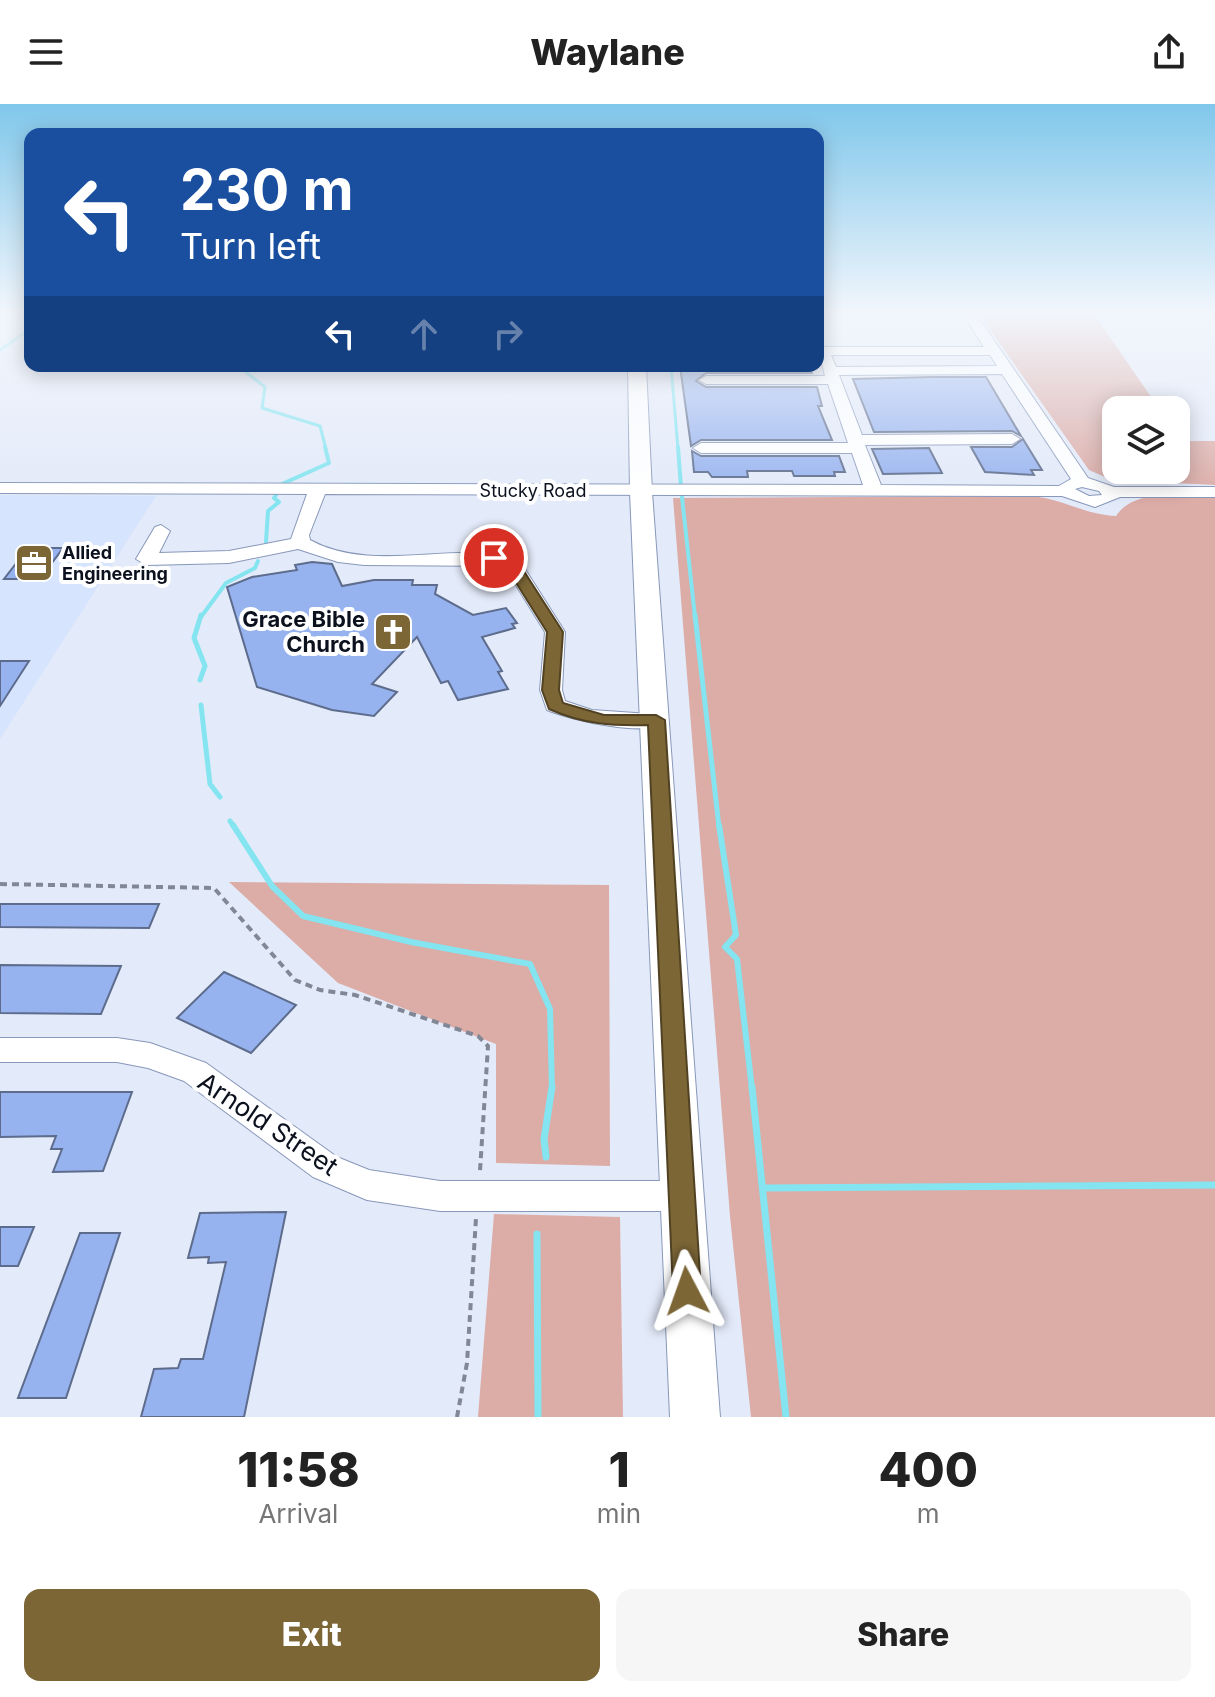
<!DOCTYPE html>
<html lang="en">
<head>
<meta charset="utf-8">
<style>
	body { margin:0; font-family:Inter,sans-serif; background:#f6f6f6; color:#222; height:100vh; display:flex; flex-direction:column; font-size:30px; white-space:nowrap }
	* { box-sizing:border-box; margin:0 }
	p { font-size:26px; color:#767676 }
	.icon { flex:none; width:44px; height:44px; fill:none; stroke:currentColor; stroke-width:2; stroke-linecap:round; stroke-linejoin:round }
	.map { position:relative; height:1313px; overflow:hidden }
	.drawer { display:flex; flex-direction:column; background:#fff; flex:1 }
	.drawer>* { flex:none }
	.hud { position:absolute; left:24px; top:24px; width:800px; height:244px; border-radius:16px; box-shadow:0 4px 20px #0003; background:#1a4fa0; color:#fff; overflow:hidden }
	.fabs { position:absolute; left:1102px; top:292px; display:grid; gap:16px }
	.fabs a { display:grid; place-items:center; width:88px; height:88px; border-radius:16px; background:#fff; box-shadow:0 4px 20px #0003; font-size:40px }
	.pin { position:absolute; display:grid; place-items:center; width:68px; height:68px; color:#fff; margin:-34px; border:4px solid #fff; border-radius:50%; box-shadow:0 2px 8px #0007 }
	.me { position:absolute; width:88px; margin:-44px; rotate:356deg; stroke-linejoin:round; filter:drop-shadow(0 0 6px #0008) }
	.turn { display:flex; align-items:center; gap:28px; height:168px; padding:0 24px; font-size:36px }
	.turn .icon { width:104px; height:104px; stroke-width:2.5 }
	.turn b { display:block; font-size:56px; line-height:68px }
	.lanes { display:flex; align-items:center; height:76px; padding:0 24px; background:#0003; justify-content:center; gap:40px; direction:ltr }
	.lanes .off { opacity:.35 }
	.eta { display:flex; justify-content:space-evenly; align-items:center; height:136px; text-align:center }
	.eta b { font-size:48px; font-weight:800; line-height:56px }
	.cta { display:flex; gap:16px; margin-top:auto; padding:16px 24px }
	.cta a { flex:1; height:92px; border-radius:16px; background:#7c6636; color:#fff; font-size:32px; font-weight:800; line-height:92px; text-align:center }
	.cta a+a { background:#f6f6f6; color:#222 }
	header { display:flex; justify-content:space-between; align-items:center; height:104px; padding:0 24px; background:#fff; font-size:36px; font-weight:800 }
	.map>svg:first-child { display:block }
</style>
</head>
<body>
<header><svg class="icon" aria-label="menu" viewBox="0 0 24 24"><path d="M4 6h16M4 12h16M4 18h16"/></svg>Waylane<svg class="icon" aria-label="share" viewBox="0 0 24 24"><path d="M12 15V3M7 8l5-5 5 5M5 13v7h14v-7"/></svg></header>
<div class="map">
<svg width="1215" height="1313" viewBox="0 0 1215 1313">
	<rect width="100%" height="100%" fill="#e3eaf9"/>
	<!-- built -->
	<polygon fill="#d7e4fe" points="0,391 156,392 0,635"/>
	<!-- green -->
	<g fill="#dcaca7">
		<polygon points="979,210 1094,210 1160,306 1116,306 1116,366 1176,366 1176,329 1182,337 1215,337 1215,381 1112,376 1089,366"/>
		<path d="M1032 392C1063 395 1086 411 1116 412 1135 383 1184 392 1215 392V1313H751L730 1112 673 394Z"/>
		<polygon points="229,778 609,781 610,1062 496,1059 496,940 338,879"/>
		<polygon points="494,1110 620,1113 623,1313 478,1313"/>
	</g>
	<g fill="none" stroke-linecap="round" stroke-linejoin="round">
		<!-- stream-far4 -->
		<g stroke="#84e4f0" stroke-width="3">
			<polyline points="1212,210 1215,213"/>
			<polyline points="0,246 30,225"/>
			<polyline points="238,262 265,283 262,304 320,322 326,345"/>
			<polyline points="671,262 678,345"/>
		</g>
		<!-- stream-far3 -->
		<g stroke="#84e4f0" stroke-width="4">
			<polyline points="678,343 681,383"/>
			<polyline points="282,380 329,359 325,343"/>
			<polyline points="682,393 695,513"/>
			<polyline points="266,438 268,407 279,398 274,394 276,391"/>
			<polyline points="201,513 226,479 255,464 258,457"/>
		</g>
		<!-- stream-far2 -->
		<g stroke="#84e4f0" stroke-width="5">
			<polyline points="695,511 719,723"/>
			<polyline points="200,576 205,562 194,534 201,511"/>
			<polyline points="201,601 210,680 220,693"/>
			<polyline points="230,717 234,723"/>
		</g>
		<!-- stream-far1 -->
		<g stroke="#84e4f0" stroke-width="6">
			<polyline points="233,721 272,782 303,812 411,838 530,860 550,905 552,985"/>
			<polyline points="719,721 736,831 725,843 737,855 752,985"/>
		</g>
		<!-- stream -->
		<g stroke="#84e4f0" stroke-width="7">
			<polyline points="752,983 786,1313"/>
			<polyline points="546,1053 544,1035 552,983"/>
			<polyline points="764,1084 1215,1081"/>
			<polyline points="537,1130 538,1313"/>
		</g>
	</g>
	<!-- building -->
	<g fill="#97b3ef" stroke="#5d6c8c" stroke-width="2">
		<polygon points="680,262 809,262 812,269 706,269 696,277 706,283 817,283 822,302 818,302 832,336 701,336 691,342"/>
		<polygon points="931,273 986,273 1021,332 1012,327 874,328 853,275"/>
		<polygon points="1023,335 1042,366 1031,366 1034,371 985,368 971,343 1012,343"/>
		<polygon points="929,344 942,369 883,370 872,345"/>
		<polygon points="692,347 701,352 839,352 845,368 834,368 835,372 794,372 792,367 747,367 748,373 712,373 708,368 694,368"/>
		<polygon points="28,444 63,444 40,475 4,475"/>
		<polygon points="312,458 332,460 342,482 374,476 413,476 412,481 437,481 435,490 473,511 506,504 517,519 512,520 515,524 482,533 502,567 498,568 508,585 458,596 448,577 441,579 417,533 372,580 397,588 374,612 332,606 257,583 227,483 252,473 297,466 295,461"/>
		<polygon points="0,557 29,557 0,602"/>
		<polygon points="0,800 159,800 149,824 0,823"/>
		<polygon points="0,861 121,862 101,910 0,909"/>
		<polygon points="224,868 296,901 251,949 177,914"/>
		<polygon points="0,988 132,988 103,1067 53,1068 62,1045 51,1045 56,1032 0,1033"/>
		<polygon points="286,1108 244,1313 141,1313 154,1265 178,1264 181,1255 203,1255 226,1158 208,1159 209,1153 188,1154 200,1109"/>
		<polygon points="0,1123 34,1123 18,1162 0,1162"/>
		<polygon points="80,1129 120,1129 66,1294 18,1294"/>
	</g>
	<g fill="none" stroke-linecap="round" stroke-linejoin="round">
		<!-- minor casing -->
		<g stroke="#8898ba" stroke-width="2">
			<g id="minor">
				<path d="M963 210H976L1088 374 1114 383H1215V393H1120L1095 403 1062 392 325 390 309 431 310 436C372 470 452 437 518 454L565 528 562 586 565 597 592 606 664 611 668 616C651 636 569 615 547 606L540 586 545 528 504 462 364 461 338 458 298 445 229 459 146 461 136 455 155 423 161 421 170 427 159 449 229 447 291 435 307 390 0 389V379L863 381 852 349H701L693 344 701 339H848L828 280H706L699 276 706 272H825L818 243H984ZM831 251H990L997 262 836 263ZM1002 270 1071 375 1059 382 881 381 865 341 1012 340 1020 335 1012 330 862 331 839 271ZM1082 383 1099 387 1102 391 1089 392 1075 385Z"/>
				<polygon points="0,934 117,934 150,939 206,959 337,1053 369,1066 440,1077 681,1077 693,1081 698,1092 693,1103 681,1107 440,1107 367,1096 313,1073 184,977 148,964 117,958 0,958"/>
			</g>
		</g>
		<!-- major casing -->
		<g stroke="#8898ba" stroke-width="2">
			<polygon id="major" points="628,262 646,262 652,388 720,1313 670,1313 630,388"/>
		</g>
		<!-- path -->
		<g stroke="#818795" stroke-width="4" stroke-dasharray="7 5" stroke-linecap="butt">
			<polyline points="0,780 214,784 295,876 320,886 355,891 478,932 488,942 480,1067"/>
			<polyline points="457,1313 467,1259 476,1114"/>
		</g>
		<!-- minor -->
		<use href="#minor" fill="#fff" fill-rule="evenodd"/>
		<!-- major -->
		<use href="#major" fill="#fff" fill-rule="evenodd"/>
	</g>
	<!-- sky -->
	<linearGradient id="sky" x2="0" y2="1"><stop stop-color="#80c7eb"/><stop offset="0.53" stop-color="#f2f6fc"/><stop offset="1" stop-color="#f2f6fc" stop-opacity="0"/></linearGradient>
	<rect width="1215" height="394" fill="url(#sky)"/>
	<!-- route -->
	<path fill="#7c6636" stroke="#514223" stroke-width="2" d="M494 450 516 455 563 528 559 586 563 599 604 611H656L665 616 701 1187 697 1196 687 1200 677 1196 673 1187 648 621C612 622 582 620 549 605L542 586 547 528 505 461 487 454Z"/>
	<!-- icons -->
	<defs>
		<g id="office-square" transform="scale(2)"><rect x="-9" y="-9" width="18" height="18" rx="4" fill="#7c6636" stroke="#fff"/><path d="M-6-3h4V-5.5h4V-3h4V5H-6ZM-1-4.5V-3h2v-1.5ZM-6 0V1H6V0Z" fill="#fff"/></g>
		<g id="church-square" transform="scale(2)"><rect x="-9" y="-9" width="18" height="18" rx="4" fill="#7c6636" stroke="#fff"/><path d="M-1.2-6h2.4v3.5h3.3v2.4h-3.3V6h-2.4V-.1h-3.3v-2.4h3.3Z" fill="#fff"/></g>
	</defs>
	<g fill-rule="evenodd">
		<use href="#office-square" x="34" y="459"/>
		<use href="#church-square" x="393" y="528"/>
	</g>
	<g text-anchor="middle" stroke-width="8" stroke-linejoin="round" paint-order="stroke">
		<!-- far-street labels -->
		<g font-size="18" fill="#0c111e" stroke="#fff">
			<text x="533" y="393">Stucky Road</text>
		</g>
		<!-- far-poi labels -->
		<g font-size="18" font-weight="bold" fill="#0c111e" stroke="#fff" text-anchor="start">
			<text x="62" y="455">Allied<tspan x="62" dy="21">Engineering</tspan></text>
		</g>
		<!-- poi labels -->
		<g font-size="22" font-weight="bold" fill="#0c111e" stroke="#fff" text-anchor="end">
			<text x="365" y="523">Grace Bible<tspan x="365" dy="25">Church</tspan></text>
		</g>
		<!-- near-street labels -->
		<g font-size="26" fill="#0c111e" stroke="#fff">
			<text transform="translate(268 1020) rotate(34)" y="9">Arnold Street</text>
		</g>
	</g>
</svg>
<div class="fabs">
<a><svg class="icon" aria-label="layers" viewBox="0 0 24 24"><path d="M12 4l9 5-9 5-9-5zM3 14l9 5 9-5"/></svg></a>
</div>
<div class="pin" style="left:494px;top:454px;background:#d93025"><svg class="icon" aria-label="arrive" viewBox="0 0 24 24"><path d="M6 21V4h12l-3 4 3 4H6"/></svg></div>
<svg class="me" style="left:687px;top:1187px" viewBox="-20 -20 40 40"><path d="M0-17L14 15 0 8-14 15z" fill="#7c6636" stroke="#fff" stroke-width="4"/></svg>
<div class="hud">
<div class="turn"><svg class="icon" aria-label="left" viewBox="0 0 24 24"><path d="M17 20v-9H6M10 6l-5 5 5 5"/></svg><div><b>230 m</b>Turn left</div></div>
<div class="lanes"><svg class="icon" aria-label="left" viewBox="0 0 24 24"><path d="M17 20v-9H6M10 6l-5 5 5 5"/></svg><svg class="icon off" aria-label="ahead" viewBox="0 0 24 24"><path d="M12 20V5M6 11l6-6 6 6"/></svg><svg class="icon off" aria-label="right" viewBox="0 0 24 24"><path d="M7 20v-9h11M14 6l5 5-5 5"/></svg></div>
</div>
</div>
<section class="drawer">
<div class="eta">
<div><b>11:58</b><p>Arrival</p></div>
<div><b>1</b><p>min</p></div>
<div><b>400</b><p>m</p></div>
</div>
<div class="cta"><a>Exit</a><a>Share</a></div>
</section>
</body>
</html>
